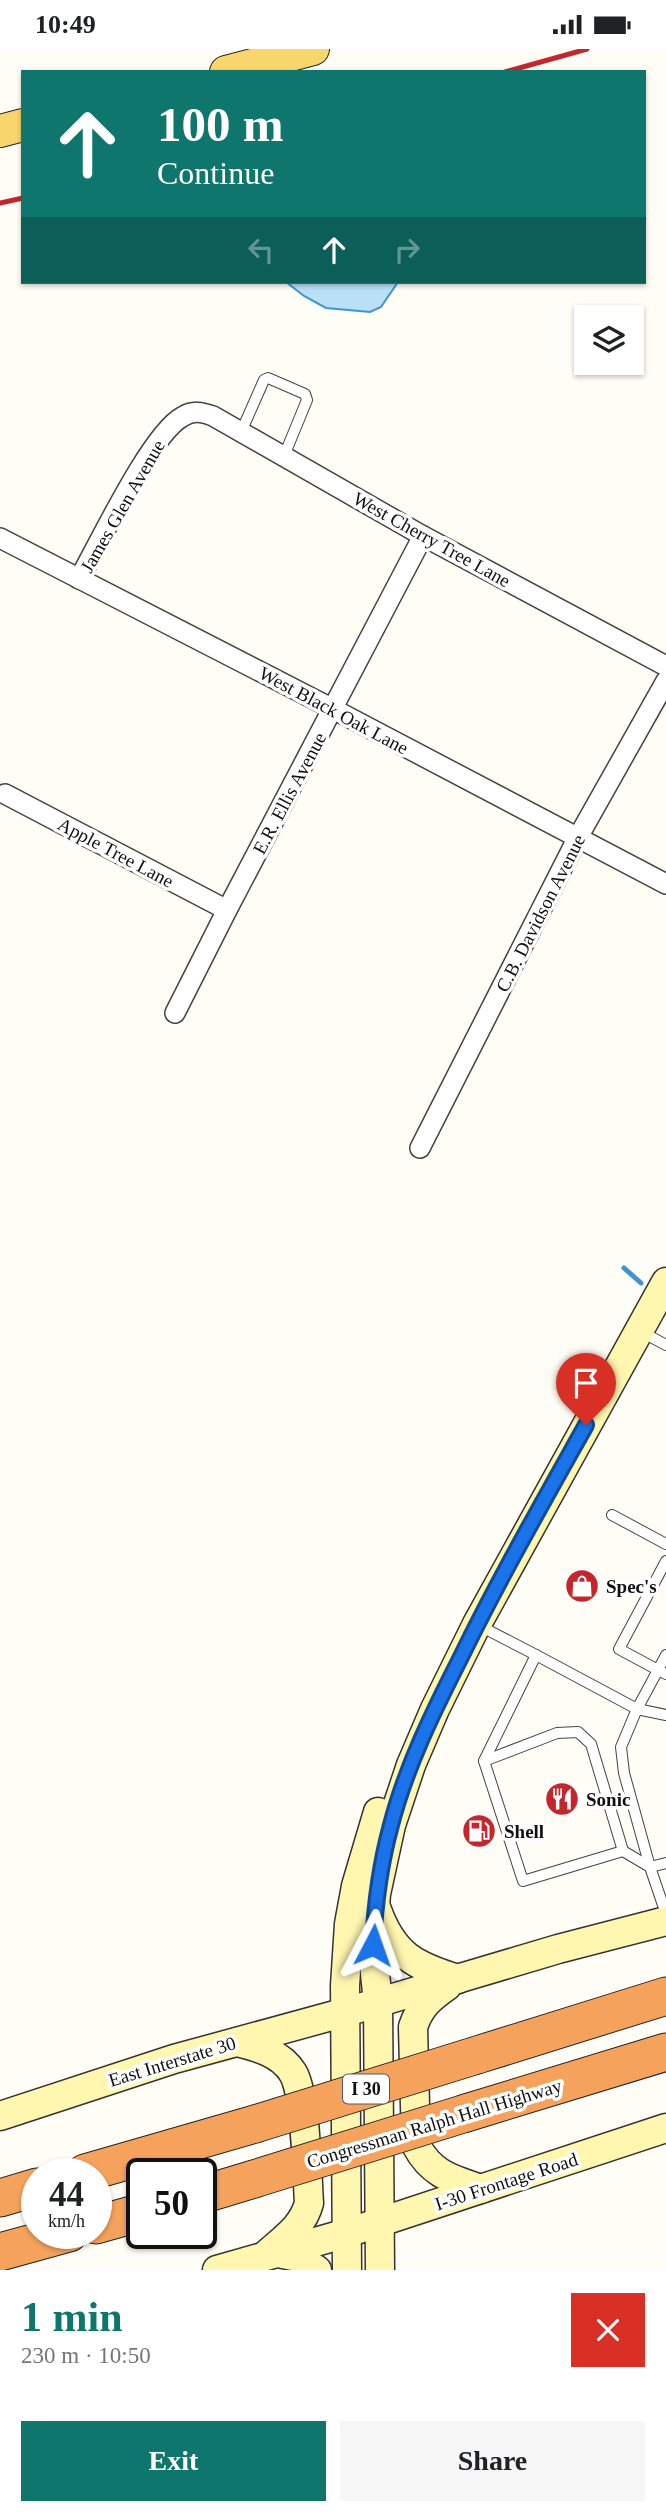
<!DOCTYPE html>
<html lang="en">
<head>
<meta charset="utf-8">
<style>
	body { margin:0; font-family:"Times New Roman",serif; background:#f6f6f6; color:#202124; height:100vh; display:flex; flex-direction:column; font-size:26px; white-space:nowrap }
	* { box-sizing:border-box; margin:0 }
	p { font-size:23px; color:#757577 }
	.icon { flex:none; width:38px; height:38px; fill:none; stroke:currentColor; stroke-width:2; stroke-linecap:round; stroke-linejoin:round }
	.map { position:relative; height:2221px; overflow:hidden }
	.panel { display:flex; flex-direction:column; background:#fff; flex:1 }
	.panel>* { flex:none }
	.top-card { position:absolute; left:21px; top:21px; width:625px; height:214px; border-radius:0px; box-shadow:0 2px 5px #0004; background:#0f766e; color:#fff; overflow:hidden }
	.buttons { position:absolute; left:574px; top:256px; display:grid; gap:14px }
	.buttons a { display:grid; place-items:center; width:70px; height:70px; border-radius:0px; background:#fff; box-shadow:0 2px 5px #0004; font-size:35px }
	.speed { position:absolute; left:21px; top:2109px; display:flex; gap:14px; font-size:35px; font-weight:700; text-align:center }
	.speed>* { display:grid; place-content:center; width:91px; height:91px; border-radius:50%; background:#fff; box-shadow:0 2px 5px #0004; line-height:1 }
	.speed small { font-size:18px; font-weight:400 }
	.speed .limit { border:4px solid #111; border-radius:10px; background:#fff; color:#111 }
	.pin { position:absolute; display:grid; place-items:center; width:60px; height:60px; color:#fff; margin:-72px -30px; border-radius:50% 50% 50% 0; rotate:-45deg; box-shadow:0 0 7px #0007 }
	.pin .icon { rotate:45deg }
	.me { position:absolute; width:77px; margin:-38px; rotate:4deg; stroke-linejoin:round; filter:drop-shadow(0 0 5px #0008) }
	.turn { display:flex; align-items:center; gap:24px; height:147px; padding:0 21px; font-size:32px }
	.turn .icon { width:91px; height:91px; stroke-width:2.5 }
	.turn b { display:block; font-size:49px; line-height:60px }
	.lanes { display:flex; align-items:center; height:66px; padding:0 21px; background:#0003; justify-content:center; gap:35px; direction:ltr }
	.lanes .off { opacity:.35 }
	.round { display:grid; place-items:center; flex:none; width:74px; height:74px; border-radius:0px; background:#f6f6f6 }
	.headline { display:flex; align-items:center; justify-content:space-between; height:119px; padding:0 21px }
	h1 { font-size:42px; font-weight:800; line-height:52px; color:#0f766e }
	.button { display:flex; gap:14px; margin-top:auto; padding:14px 21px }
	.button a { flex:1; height:80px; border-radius:0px; background:#0f766e; color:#fff; font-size:28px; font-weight:800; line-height:80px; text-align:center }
	.button a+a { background:#f6f6f6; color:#202124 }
	.status { display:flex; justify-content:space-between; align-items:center; height:49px; padding:0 35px; background:#fff; direction:ltr }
	.status svg { height:19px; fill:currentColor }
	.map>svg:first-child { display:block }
</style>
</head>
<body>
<div class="status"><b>10:49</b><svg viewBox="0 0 49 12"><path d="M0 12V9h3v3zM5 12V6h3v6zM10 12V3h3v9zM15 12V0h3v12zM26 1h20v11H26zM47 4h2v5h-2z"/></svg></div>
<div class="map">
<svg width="666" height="2221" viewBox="0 0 666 2221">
	<rect width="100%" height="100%" fill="#fffdf5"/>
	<!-- water -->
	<polygon fill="#b9e0f7" stroke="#3f96cf" stroke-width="2" points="286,233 398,233 381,258 370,263 326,259 304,247"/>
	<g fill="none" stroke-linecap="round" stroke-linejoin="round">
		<!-- stream -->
		<polyline stroke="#3f96cf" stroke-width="5" points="624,1219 641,1234"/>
		<!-- service casing -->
		<g stroke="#444" stroke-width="12">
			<g id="service">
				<polyline points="241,383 264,331 268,329 305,345 307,351 284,407"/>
				<polyline points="640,1282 666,1296"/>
				<polyline points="612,1466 666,1495"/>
				<polyline points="666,1512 619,1600 658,1621 666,1606"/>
				<polyline points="480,1577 536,1606 484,1712 523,1832 623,1802 650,1818 666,1865"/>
				<polyline points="536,1606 637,1660 621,1698 624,1724 650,1818 666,1814"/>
				<polyline points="666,1625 658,1621 637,1660 666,1666"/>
				<polyline points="484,1712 557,1684 578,1683 591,1695 623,1802"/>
			</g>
		</g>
		<!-- minor casing -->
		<g stroke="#444" stroke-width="22">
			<g id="minor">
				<polyline points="0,489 333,660 666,835"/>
				<path d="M79 530C99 495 151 385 182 368 193 361 202 363 213 367L423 487 666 617"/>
				<polyline points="5,745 227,861"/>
				<polyline points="175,964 227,861 423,487"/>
				<polyline points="420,1099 577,790 666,632"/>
			</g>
		</g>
		<!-- secondary casing -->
		<g stroke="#333" stroke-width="31">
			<g id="secondary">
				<path d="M377 1861C393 1906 415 1917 458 1930"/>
				<path d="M447 1937C430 1949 420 1957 413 1978L416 2096C431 2125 451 2130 481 2140"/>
				<path d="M237 1993C257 1998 281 2004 293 2024 306 2046 307 2125 309 2154 303 2177 285 2189 268 2204"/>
				<polyline points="0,2067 174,2010 346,1963 558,1900 666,1872"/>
				<polyline points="278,2204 298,2208 317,2221"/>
				<polyline points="217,2221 347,2184 666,2079"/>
				<polyline points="347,2221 345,1937 349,1875 356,1837 378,1763"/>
				<polyline points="380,2221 378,1953 372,1896 376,1845 391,1776 411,1716 435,1660 477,1575 666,1233"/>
			</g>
		</g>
		<!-- primary casing -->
		<g stroke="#222" stroke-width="34">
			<g id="primary">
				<polyline points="226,23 313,0"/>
				<polyline points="0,82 23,76"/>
			</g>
		</g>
		<!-- motorway casing -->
		<g stroke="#222" stroke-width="39">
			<g id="motorway">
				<polyline points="477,2006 666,1947"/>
				<polyline points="466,2064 666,2003"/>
				<polyline points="85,2124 255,2075"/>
				<polyline points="201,2146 254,2130"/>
				<polyline points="0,2149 37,2138"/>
				<polyline points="96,2176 142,2163"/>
				<polyline points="0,2203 69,2184"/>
			</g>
		</g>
		<!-- service -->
		<use href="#service" stroke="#fff" stroke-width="10"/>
		<!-- minor -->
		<use href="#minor" stroke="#fff" stroke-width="19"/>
		<!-- secondary -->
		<use href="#secondary" stroke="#fff6b0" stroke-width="28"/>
		<!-- primary -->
		<use href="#primary" stroke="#f9d66b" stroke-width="32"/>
		<!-- motorway -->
		<use href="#motorway" stroke="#f5a25d" stroke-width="37"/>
		<!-- rail -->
		<g stroke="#c4262e" stroke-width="5">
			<polyline points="505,23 587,0"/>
			<polyline points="0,154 23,149"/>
		</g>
		<!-- motorway-bridge casing -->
		<g stroke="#222" stroke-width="39" stroke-linecap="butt">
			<g id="motorway-bridge">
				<polyline points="255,2075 477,2006"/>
				<polyline points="254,2130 466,2064"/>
			</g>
		</g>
		<!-- motorway-bridge -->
		<use href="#motorway-bridge" stroke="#f5a25d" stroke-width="37"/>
	</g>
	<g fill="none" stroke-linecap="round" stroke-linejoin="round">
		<!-- route casing -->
		<g stroke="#114b97" stroke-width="18">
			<path id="route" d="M373 1896C375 1855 380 1816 391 1776 406 1718 433 1663 460 1610 499 1530 543 1453 586 1376"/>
		</g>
		<!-- route -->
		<use href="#route" stroke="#1a73e8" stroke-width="12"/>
	</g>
	<!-- icons -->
	<defs>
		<g id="shop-disc" transform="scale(1.75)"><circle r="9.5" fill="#c4262e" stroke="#fff"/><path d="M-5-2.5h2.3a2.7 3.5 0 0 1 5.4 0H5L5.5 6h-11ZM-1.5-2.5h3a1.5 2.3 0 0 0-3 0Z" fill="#fff"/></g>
		<g id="restaurant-disc" transform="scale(1.75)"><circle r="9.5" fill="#c4262e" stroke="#fff"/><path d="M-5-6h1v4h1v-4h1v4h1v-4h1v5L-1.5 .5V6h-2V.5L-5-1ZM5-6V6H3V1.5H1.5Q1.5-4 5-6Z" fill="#fff"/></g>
		<g id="fuel-disc" transform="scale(1.75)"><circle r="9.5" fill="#c4262e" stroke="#fff"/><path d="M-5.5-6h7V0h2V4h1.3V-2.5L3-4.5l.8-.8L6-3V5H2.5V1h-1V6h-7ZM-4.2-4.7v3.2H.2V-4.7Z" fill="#fff"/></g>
	</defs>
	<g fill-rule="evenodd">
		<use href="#shop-disc" x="582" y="1537"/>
		<use href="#restaurant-disc" x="562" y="1750"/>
		<use href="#fuel-disc" x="479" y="1782"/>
	</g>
	<g text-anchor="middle" stroke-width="7" stroke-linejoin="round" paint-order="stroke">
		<!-- shield labels -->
		<rect fill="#fff" stroke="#585858" stroke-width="2" x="343" y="2025.5" width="46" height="29" rx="5"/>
		<g font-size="18" font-weight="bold" fill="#111">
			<text x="366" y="2046">I 30</text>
		</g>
		<!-- street labels -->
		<g font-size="19" fill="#111" stroke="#fff">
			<text transform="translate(122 457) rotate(-60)" y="7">James Glen Avenue</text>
			<text transform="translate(432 490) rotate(29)" y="7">West Cherry Tree Lane</text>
			<text transform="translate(334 661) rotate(28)" y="7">West Black Oak Lane</text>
			<text transform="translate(289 744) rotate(-62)" y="7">E.R. Ellis Avenue</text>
			<text transform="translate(116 803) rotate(28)" y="7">Apple Tree Lane</text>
			<text transform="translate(540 864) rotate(-63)" y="7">C.B. Davidson Avenue</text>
			<text transform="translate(172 2012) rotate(-17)" y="7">East Interstate 30</text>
			<text transform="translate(434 2074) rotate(-17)" y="7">Congressman Ralph Hall Highway</text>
			<text transform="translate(506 2132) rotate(-18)" y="7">I-30 Frontage Road</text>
		</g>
		<!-- poi labels -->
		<g font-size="19" font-weight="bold" fill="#111" stroke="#fff" text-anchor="start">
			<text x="606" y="1544">Spec's</text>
			<text x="586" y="1757">Sonic</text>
			<text x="504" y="1789">Shell</text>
		</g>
	</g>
</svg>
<div class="buttons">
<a><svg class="icon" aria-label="layers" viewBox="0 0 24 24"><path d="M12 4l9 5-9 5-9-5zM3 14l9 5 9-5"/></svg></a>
</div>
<div class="speed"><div>44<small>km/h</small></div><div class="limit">50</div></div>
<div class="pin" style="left:586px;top:1376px;background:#d93025"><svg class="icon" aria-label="arrive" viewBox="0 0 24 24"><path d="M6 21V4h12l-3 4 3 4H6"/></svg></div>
<svg class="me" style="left:373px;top:1896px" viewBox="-20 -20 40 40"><path d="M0-17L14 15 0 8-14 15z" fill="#1a73e8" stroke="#fff" stroke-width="4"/></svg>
<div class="top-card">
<div class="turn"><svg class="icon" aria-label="ahead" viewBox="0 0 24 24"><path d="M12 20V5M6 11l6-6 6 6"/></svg><div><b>100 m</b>Continue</div></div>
<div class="lanes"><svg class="icon off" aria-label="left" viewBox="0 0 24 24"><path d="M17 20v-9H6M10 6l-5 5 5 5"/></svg><svg class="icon" aria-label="ahead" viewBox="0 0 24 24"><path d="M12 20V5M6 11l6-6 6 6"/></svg><svg class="icon off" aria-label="right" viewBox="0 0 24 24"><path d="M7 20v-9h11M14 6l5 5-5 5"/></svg></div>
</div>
</div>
<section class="panel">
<div class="headline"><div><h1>1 min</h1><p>230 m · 10:50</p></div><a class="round" style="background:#d93025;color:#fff"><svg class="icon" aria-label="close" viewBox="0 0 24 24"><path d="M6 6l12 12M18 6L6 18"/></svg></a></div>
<div class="button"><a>Exit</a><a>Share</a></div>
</section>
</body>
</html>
